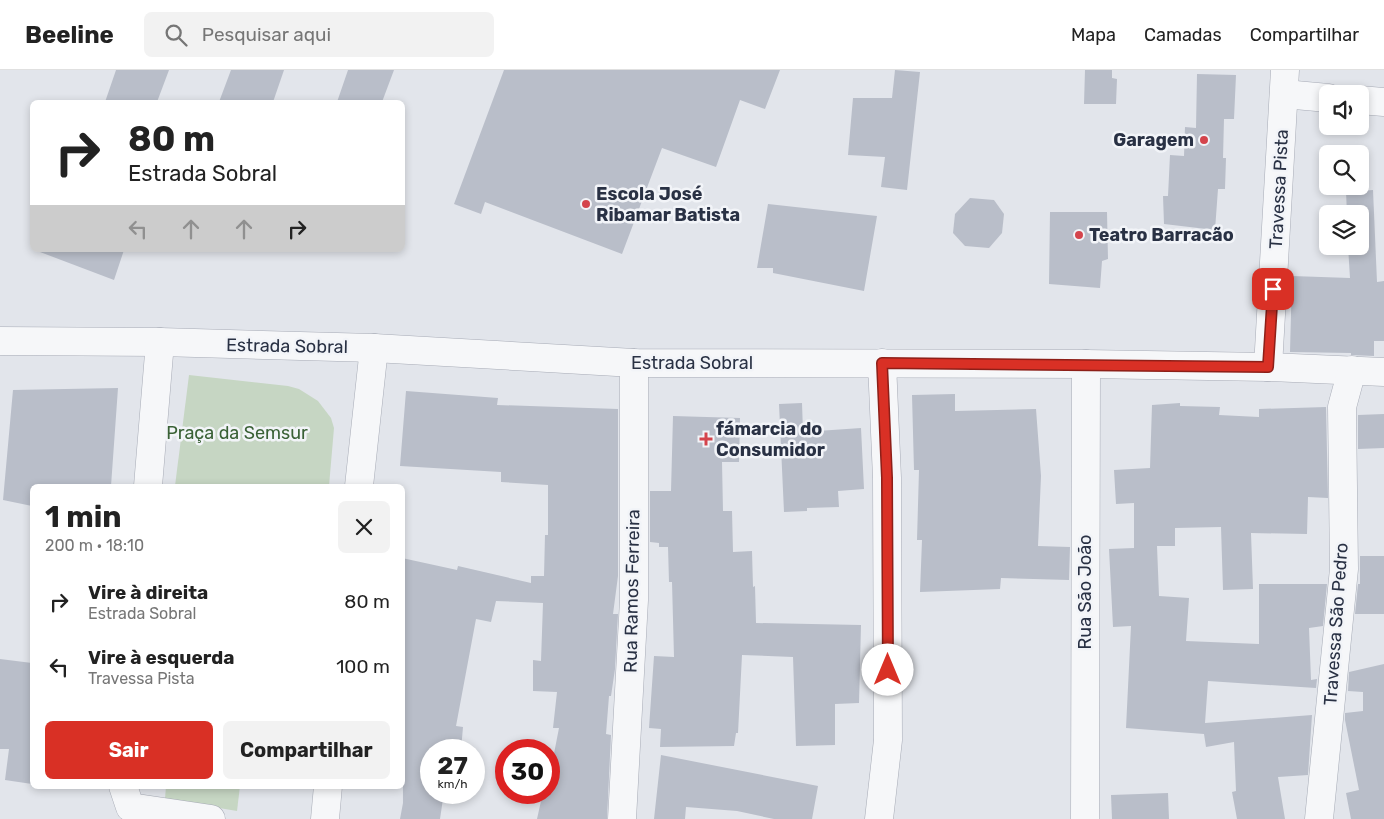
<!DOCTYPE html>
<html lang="pt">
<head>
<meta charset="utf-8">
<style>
	body { margin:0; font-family:Rubik,sans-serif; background:#f2f2f2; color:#222; height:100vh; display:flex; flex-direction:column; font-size:19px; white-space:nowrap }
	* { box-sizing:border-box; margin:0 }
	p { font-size:16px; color:#767676 }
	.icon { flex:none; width:28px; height:28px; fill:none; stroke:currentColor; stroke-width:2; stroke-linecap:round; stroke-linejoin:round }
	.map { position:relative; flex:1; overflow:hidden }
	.drawer { position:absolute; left:30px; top:414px; width:375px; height:305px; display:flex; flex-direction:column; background:#fff; border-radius:8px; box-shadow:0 2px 8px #0003 }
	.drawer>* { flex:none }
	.banner { position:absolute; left:30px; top:30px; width:375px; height:152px; border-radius:8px; box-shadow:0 2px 8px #0003; background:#fff; color:#222; overflow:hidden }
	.buttons { position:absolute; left:1319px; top:15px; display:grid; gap:10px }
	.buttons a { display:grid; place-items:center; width:50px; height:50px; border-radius:8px; background:#fff; box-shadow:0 2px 8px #0003; font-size:25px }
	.speed { position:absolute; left:420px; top:669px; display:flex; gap:10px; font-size:25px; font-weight:700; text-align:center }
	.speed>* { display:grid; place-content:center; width:65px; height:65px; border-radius:50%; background:#fff; box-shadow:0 2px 8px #0003; line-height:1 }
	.speed small { font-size:12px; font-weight:400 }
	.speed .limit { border:8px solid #d22; background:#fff; color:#111 }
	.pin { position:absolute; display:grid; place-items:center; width:42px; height:42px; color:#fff; margin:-21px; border-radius:10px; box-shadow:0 2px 8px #0006 }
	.me { position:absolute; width:55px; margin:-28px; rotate:0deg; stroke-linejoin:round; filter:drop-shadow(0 0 4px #0008) }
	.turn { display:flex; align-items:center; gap:18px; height:105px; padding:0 15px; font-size:22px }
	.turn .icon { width:65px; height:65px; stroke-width:2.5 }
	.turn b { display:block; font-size:35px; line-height:42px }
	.lanes { display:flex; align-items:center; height:48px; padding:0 15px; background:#0003; justify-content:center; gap:25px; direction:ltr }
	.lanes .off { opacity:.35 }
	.round { display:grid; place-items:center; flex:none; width:52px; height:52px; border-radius:8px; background:#f2f2f2 }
	.overview { display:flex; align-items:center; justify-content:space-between; height:85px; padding:0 15px }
	h1 { font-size:30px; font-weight:700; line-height:38px }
	.primary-button { display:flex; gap:10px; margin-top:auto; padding:10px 15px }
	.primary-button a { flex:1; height:58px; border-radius:8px; background:#d93025; color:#fff; font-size:20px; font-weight:700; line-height:58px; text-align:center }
	.primary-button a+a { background:#f2f2f2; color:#222 }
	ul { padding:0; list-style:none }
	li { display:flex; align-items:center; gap:15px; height:65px; padding:0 15px }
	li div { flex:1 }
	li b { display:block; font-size:19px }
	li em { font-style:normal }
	header { display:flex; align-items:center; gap:30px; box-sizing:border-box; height:70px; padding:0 25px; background:#fff; border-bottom:1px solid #e0e0e0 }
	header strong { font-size:24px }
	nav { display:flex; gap:28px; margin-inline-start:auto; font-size:18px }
	.search { width:350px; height:45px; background:#f2f2f2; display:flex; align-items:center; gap:12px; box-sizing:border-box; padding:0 18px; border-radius:8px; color:#767676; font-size:19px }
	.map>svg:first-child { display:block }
</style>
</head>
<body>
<header>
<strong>Beeline</strong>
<div class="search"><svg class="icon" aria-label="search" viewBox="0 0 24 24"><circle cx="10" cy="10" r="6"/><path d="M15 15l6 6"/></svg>Pesquisar aqui</div>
<nav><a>Mapa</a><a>Camadas</a><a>Compartilhar</a></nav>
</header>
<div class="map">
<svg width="1384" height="749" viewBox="0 0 1384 749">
	<rect width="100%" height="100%" fill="#e2e5eb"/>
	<!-- green -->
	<g fill="#c6d6c3">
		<polygon points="189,305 288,316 299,319 318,331 331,348 334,358 329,416 175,416"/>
		<polygon points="166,716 240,716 237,741 165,729"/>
	</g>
	<!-- building -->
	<g fill="#b9bec9">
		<polygon points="116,0 169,0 157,32 105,32"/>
		<polygon points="231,0 284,0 273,32 219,32"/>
		<polygon points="348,0 394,0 382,32 337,32"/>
		<polygon points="504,0 780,0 765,39 740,30 716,97 662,78 622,184 485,132 481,144 454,134"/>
		<polygon points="895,0 920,2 907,120 881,117 885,87 848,85 853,28 892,28"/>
		<polygon points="1085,0 1112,0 1112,8 1117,9 1116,34 1084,34"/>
		<polygon points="1197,4 1236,5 1234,49 1224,49 1223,88 1226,88 1225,119 1218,119 1215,160 1164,154 1163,126 1168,126 1170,85 1184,86 1185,57 1196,58"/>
		<polygon points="1373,120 1377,212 1384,211 1384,271 1374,271 1374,286 1351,285 1351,283 1290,282 1292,206 1350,208 1348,176 1360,176 1360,144 1347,144 1346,122"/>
		<polygon points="970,128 994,130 1004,144 1002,163 989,178 965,176 953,163 955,144"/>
		<polygon points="768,134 877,146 864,221 773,203 773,198 757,198"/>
		<polygon points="1050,142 1107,142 1108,189 1102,191 1100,218 1049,214"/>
		<polygon points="41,180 124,180 114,210 40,182"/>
		<polygon points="118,318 111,416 32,416 32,436 3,430 13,320"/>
		<polygon points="406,321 498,328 497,335 618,339 618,506 613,544 618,544 615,599 611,626 609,626 606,664 611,665 607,749 537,749 543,722 549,722 549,709 559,658 553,658 557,622 533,621 533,590 541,591 543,533 496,531 491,552 476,549 456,656 463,657 461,680 431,680 431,722 444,722 440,749 400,749 403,733 402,488 457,500 458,496 531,513 531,506 544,506 545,465 548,465 548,415 501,412 501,402 400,396"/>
		<polygon points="955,324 955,341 1036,339 1041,406 1038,476 1070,477 1069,510 1001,508 1000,519 920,522 922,470 917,470 919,400 914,400 912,325"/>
		<polygon points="802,333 803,362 861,358 864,419 838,421 839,437 807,438 807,441 784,442 779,334"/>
		<polygon points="1180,333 1180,336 1220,337 1219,345 1259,347 1259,339 1326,337 1328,428 1308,427 1307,464 1251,463 1253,519 1223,520 1221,457 1175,458 1175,476 1157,476 1159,526 1189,528 1186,571 1259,574 1259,514 1327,514 1323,556 1309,558 1311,610 1317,609 1316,618 1208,611 1205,653 1312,645 1308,705 1278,707 1285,749 1237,749 1232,722 1236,721 1234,672 1206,677 1204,664 1126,658 1131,556 1113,557 1109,479 1134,478 1134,433 1116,434 1114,400 1150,398 1152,335"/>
		<polygon points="1384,344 1384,378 1358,379 1358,345"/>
		<polygon points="673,346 740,348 739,392 722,392 723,441 732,441 733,482 752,481 753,517 755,516 756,553 861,555 859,633 835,634 835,675 796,676 793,587 742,585 738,663 736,663 734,676 660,677 661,659 649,658 654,586 674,587 672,512 669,512 668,477 659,477 659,473 650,472 650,421 671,421"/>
		<polygon points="1360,486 1384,486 1384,544 1355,544 1358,514 1360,514"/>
		<polygon points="0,589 32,593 32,714 5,710 9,679 0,679"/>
		<polygon points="1384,594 1384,749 1351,749 1346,723 1359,720 1345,650 1345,643 1363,641 1363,622 1348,621 1349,602"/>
		<polygon points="661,685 818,716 812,749 774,749 737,741 686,737 685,749 654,749"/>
		<polygon points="1168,723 1169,749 1112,749 1111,725"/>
	</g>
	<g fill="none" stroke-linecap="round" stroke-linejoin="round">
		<!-- minor casing -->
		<g stroke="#a7abb6" stroke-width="29">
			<g id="minor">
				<polyline points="1284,24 1328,28"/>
				<polyline points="1360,30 1384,32"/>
				<polyline points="0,271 160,272 374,278 634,293 1086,294 1268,297 1384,302"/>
				<polyline points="1268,297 1285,0"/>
				<polyline points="148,416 160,272"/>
				<polyline points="359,416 374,278"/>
				<polyline points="123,716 130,737 211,749"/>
				<polyline points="325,749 328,716"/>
				<polyline points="622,749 634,530 634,293"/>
				<polyline points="879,749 888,670 887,408 882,293"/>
				<polyline points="1085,749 1086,294"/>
				<polyline points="1319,749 1344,499 1342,337 1352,300"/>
			</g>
		</g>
		<!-- minor -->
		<use href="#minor" stroke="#f6f7f9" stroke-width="28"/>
	</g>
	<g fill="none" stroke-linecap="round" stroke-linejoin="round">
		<!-- route casing -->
		<g stroke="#8d1f18" stroke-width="12">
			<polyline id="route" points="888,600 887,408 882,293 1268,297 1273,219"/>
		</g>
		<!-- route -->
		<use href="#route" stroke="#d93025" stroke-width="9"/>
	</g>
	<!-- markers -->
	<g fill="#d4444c" stroke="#f2f4f8" stroke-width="2">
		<circle cx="1204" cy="70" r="5"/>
		<circle cx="586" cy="134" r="5"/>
		<circle cx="1079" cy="165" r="5"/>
		<path d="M703.5 361.5h5v5h5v5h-5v5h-5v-5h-5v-5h5z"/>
	</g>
	<g text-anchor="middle" stroke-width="5" stroke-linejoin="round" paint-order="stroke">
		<!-- poi labels -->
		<g font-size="18" font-weight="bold" fill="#293144" stroke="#f2f4f8" text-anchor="start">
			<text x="1194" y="76" text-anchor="end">Garagem</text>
			<text x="596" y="130">Escola José<tspan x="596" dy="21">Ribamar Batista</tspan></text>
			<text x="1089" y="171">Teatro Barracão</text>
			<text x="716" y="365">fámarcia do<tspan x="716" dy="21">Consumidor</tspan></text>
		</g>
		<!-- street labels -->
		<g font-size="18" fill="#293144" stroke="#f2f4f8">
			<text transform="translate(1279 119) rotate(-87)" y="6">Travessa Pista</text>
			<text transform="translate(287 276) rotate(1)" y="6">Estrada Sobral</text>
			<text x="692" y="299">Estrada Sobral</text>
			<text transform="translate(632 521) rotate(-89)" y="6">Rua Ramos Ferreira</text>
			<text transform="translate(1085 522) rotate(-90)" y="6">Rua São João</text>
			<text transform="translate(1336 554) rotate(-86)" y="6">Travessa São Pedro</text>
		</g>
		<!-- park labels -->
		<g font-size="18" fill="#3a6136" stroke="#f2f4f8">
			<text x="237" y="369">Praça da Semsur</text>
		</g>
	</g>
</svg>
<div class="buttons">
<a><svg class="icon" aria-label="sound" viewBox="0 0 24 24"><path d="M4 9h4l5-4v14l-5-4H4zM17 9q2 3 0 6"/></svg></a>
<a><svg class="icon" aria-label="search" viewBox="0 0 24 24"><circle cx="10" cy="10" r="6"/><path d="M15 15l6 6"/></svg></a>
<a><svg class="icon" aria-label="layers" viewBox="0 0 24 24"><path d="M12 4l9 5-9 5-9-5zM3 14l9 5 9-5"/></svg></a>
</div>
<div class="speed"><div>27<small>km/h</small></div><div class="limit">30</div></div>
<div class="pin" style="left:1273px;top:219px;background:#d93025"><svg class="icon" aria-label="arrive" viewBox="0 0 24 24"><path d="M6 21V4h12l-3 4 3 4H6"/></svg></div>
<svg class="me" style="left:888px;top:600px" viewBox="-20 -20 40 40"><circle r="19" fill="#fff"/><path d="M0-13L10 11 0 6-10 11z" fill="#d93025"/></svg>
<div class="banner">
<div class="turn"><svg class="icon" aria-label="right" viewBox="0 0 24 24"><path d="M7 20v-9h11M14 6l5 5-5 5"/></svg><div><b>80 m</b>Estrada Sobral</div></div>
<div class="lanes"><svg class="icon off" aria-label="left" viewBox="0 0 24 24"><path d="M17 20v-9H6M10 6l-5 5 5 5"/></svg><svg class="icon off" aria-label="ahead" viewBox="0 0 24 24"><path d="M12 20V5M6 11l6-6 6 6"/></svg><svg class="icon off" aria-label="ahead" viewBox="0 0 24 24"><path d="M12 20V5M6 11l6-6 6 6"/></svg><svg class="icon" aria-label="right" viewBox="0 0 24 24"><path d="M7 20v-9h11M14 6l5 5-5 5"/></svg></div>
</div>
<section class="drawer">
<div class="overview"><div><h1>1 min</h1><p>200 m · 18:10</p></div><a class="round"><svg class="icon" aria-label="close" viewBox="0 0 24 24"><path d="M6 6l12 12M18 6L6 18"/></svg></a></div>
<ul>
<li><svg class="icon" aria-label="right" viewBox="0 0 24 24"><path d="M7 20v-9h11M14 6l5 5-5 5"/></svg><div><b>Vire à direita</b><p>Estrada Sobral</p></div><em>80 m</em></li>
<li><svg class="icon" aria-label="left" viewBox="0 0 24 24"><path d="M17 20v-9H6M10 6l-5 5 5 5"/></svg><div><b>Vire à esquerda</b><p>Travessa Pista</p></div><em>100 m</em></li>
</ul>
<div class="primary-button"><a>Sair</a><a>Compartilhar</a></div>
</section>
</div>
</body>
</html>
